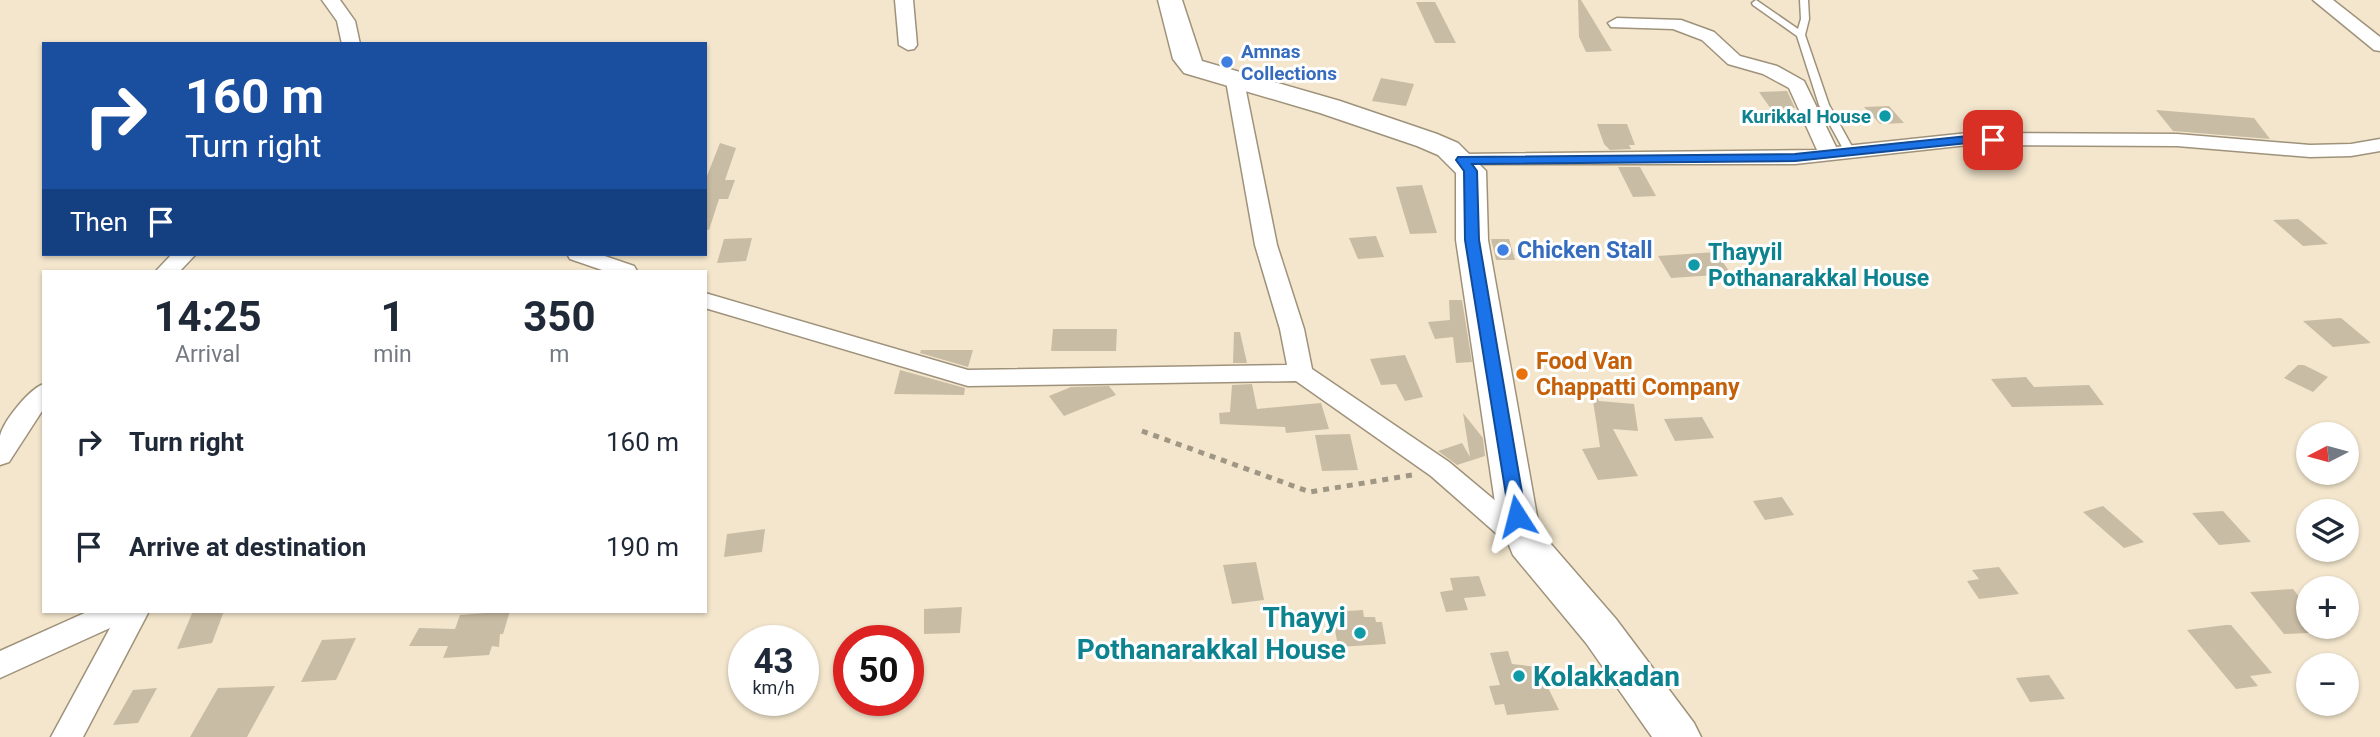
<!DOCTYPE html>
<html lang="en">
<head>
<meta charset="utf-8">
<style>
	body { margin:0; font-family:Roboto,sans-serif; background:#f2f2f3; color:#1f2937; height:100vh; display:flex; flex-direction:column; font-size:26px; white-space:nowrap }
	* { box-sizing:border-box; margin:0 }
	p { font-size:23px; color:#747a83 }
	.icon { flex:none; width:38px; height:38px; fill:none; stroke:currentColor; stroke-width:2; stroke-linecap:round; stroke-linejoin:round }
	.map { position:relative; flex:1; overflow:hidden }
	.panel { position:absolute; left:42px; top:270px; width:665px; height:343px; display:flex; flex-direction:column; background:#fff; border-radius:0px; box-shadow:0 2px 5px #0004 }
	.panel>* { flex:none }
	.hud { position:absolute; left:42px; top:42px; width:665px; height:214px; border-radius:0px; box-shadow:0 2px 5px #0004; background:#1a4fa0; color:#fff; overflow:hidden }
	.needle { width:46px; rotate:264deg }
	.tools { position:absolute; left:2296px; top:422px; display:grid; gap:14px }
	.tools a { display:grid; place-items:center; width:63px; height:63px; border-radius:50%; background:#fff; box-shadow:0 2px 5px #0004; font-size:35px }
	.speed { position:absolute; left:728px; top:625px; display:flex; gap:14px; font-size:35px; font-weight:700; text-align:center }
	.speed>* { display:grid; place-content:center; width:91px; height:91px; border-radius:50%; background:#fff; box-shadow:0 2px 5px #0004; line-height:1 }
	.speed small { font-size:18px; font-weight:400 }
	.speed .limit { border:10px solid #d22; background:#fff; color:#111 }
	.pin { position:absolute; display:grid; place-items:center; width:60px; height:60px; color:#fff; margin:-30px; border-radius:14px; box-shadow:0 4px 10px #0006 }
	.me { position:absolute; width:77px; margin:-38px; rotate:351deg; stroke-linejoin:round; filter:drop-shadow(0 0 5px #0008) }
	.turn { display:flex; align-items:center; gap:24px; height:147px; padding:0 28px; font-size:32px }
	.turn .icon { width:91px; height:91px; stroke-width:2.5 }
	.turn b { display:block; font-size:49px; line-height:60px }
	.then { display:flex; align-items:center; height:66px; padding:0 28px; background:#0003; gap:14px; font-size:26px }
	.eta { display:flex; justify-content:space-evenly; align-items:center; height:119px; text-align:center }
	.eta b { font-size:42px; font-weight:700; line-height:49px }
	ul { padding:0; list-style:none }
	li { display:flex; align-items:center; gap:21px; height:105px; padding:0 28px }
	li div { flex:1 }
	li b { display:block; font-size:26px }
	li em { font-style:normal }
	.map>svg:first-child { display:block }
</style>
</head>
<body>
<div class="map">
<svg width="2380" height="737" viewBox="0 0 2380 737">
	<rect width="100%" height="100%" fill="#f3e6cd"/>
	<!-- building -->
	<g fill="#c9bca4">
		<polygon points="1578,0 1581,0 1612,51 1586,52 1579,37"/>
		<polygon points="1416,2 1435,2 1456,43 1435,43"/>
		<polygon points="1381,78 1414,84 1406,106 1372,101"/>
		<polygon points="1787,91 1795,108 1771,109 1759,92"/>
		<polygon points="1889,106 1904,123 1880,124 1864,107"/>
		<polygon points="2156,110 2254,118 2270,139 2173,131"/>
		<polygon points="1597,124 1627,124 1635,145 1629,145 1631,149 1610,150 1604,144"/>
		<polygon points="720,143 736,148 725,180 735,180 728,199 719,199 709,230 705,229 705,181"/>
		<polygon points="1618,167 1640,167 1656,196 1633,197"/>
		<polygon points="1422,185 1437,233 1410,234 1396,187"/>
		<polygon points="2298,219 2302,222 2328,244 2303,246 2273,220"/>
		<polygon points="1376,236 1384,257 1358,259 1349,238"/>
		<polygon points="752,238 746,261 717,263 724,239"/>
		<polygon points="1491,239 1509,239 1515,260 1496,260"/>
		<polygon points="1716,252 1731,274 1671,278 1658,256"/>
		<polygon points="1449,300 1462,300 1472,362 1456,363 1453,337 1435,339 1428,322 1450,320"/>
		<polygon points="2341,318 2371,343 2333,347 2303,321"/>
		<polygon points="1053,329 1117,329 1116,351 1051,351"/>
		<polygon points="1234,332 1240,332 1247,363 1233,363"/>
		<polygon points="921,350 973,350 968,367 920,353"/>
		<polygon points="1405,355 1423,397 1405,401 1396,384 1381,385 1370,359"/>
		<polygon points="2298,365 2304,365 2328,377 2313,392 2284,378"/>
		<polygon points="900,370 965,388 964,395 894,394"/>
		<polygon points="2026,377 2034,387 2089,385 2104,405 2012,407 1991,379"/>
		<polygon points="1252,384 1257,409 1321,403 1329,429 1286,433 1285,427 1220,424 1219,413 1230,412 1232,385"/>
		<polygon points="1109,386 1116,395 1064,416 1049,396 1071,387"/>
		<polygon points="1592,394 1595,394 1599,401 1634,404 1638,431 1613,429 1638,476 1598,480 1582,449 1600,447"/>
		<polygon points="1463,413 1483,438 1485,456 1457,465 1438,451 1462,443 1470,457"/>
		<polygon points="1702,417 1714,438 1675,441 1664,419"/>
		<polygon points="1350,434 1358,470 1322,471 1315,435"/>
		<polygon points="1782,497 1794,515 1765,520 1753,501"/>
		<polygon points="2103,506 2144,542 2124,548 2083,512"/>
		<polygon points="2223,511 2251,542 2219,545 2192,513"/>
		<polygon points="765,529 762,552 724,557 727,534"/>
		<polygon points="1256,562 1264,600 1232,604 1223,565"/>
		<polygon points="1999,567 2019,594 1979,599 1967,581 1979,579 1972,570"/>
		<polygon points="1479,576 1486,596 1464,598 1468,610 1446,612 1440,592 1453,590 1450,578"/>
		<polygon points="2293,589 2308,608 2308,633 2284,634 2250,592"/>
		<polygon points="962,607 960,633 924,634 924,609"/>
		<polygon points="1363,610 1364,617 1375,617 1376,622 1382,622 1386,644 1338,647 1332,612"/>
		<polygon points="193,611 224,611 212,643 177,649"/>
		<polygon points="510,611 503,634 500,634 499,647 492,646 489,655 443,658 448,646 409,646 419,628 455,629 460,615"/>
		<polygon points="2226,625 2231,625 2272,673 2250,676 2258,686 2236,689 2187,630"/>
		<polygon points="356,638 336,680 301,682 322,640"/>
		<polygon points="1508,651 1512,664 1538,667 1559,710 1507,715 1504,704 1495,705 1489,686 1500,685 1490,653"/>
		<polygon points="2049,675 2065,699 2030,702 2016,678"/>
		<polygon points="275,686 247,737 190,737 218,688"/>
		<polygon points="157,688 138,723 113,725 133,690"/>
	</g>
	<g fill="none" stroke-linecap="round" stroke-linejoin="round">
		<!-- lane casing -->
		<g stroke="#9f927b" stroke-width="3">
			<polygon id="lane" points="1756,0 1798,29 1801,19 1800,0 1808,0 1809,19 1805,35 1829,105 1855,152 1854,154 1846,154 1819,105 1797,36 1753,5 1752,3"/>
		</g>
		<!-- street casing -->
		<g stroke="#9f927b" stroke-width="3">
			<g id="street">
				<polygon points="322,0 340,0 355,21 360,44 342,44 337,21"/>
				<polygon points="895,0 913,0 917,45 914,49 908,50 899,45"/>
				<polygon points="2313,0 2333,0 2380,37 2380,51 2374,50"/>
				<polygon points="1617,18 1681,20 1714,32 1740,56 1777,66 1804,81 1836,147 1968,133 2177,134 2310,145 2351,144 2380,139 2380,151 2351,156 2310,157 2177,146 1968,145 1795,164 1455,164 1452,160 1462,154 1817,150 1789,88 1763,74 1728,64 1702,40 1673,29 1611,27 1608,23"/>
				<polygon points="1235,75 1244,81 1277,245 1304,329 1312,369 1449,462 1534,533 1538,541 1534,549 1524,552 1514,549 1431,476 1296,381 968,386 705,308 705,293 968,370 1287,365 1280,329 1255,245 1226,81"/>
				<polygon points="172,254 196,254 180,271 156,271"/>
				<polygon points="567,254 599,254 634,266 637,271 605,271 570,259"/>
				<path d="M44 384V408L9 462 0 465C0 456 0 444 0 436 3 421 30 388 44 384Z"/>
				<polygon points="89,611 148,613 83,737 51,737 110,628 0,678 0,651"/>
			</g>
		</g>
		<!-- secondary casing -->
		<g stroke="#9f927b" stroke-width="3">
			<polygon id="secondary" points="1158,0 1182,0 1202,61 1340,101 1437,134 1458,143 1486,171 1488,240 1537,516 1544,536 1616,619 1694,723 1701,737 1652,737 1586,643 1513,555 1497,516 1456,240 1456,173 1438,155 1417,146 1320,113 1184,73 1173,59"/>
		</g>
		<!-- path -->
		<polyline stroke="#9f9683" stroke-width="5" stroke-dasharray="6 6" stroke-linecap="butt" points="1142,431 1310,492 1412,475"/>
		<!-- lane -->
		<use href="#lane" fill="#fff" fill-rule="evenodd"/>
		<!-- street -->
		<use href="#street" fill="#fff" fill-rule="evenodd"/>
		<!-- secondary -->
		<use href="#secondary" fill="#fff" fill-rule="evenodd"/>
	</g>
	<!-- route -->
	<polygon fill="#1a73e8" stroke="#114b97" stroke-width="2" points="1968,136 1993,136 1999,140 1993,144 1968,143 1795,161 1472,164 1477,171 1479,240 1526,516 1523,520 1510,520 1465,240 1464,171 1456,160 1458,157 1795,154"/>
	<!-- markers -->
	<g fill="#3f7fe0" stroke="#fff" stroke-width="2.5">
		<circle cx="1227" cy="62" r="7"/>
		<circle cx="1503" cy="250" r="7"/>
	</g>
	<g fill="#0f9aa8" stroke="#fff" stroke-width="2.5">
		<circle cx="1885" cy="116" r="7"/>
		<circle cx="1694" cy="265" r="7"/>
		<circle cx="1360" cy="633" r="7"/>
		<circle cx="1519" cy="676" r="7"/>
	</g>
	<circle fill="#e8710a" stroke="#fff" stroke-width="2.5" cx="1522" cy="374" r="7"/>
	<g text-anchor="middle" stroke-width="6" stroke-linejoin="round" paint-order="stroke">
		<!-- far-shop labels -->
		<g font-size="19" font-weight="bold" fill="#366cbe" stroke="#fff" text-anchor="start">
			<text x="1241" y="58">Amnas<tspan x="1241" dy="22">Collections</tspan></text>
		</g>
		<!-- far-culture labels -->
		<g font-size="19" font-weight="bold" fill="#0d838f" stroke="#fff" text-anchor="end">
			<text x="1871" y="123">Kurikkal House</text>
		</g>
		<!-- shop labels -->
		<g font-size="23" font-weight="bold" fill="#366cbe" stroke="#fff" text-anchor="start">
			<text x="1517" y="258">Chicken Stall</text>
		</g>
		<!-- culture labels -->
		<g font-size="23" font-weight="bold" fill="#0d838f" stroke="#fff" text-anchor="start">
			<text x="1708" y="260">Thayyil<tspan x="1708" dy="26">Pothanarakkal House</tspan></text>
		</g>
		<!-- food labels -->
		<g font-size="23" font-weight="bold" fill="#c56008" stroke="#fff" text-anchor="start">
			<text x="1536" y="369">Food Van<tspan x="1536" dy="26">Chappatti Company</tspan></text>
		</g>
		<!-- near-culture labels -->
		<g font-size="28" font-weight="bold" fill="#0d838f" stroke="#fff" text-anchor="end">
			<text x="1346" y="627">Thayyi<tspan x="1346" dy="32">Pothanarakkal House</tspan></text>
			<text x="1533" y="686" text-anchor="start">Kolakkadan</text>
		</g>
	</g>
</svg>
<div class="tools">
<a><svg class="needle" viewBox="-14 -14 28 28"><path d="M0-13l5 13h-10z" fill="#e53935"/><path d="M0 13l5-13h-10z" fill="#747a83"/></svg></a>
<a><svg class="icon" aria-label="layers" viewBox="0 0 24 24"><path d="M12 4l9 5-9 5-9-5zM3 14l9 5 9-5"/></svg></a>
<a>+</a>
<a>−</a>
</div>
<div class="speed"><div>43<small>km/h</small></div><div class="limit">50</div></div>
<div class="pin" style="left:1993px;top:140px;background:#d93025"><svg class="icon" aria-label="arrive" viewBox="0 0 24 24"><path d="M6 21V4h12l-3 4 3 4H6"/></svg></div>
<svg class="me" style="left:1517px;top:516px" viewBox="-20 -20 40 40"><path d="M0-17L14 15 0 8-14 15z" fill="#1a73e8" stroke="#fff" stroke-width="4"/></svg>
<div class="hud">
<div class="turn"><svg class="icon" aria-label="right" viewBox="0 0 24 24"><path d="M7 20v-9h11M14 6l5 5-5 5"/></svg><div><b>160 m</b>Turn right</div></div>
<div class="then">Then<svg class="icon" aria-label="arrive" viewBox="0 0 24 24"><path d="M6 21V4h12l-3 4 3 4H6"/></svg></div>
</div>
<section class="panel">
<div class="eta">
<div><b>14:25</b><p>Arrival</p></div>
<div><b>1</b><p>min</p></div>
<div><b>350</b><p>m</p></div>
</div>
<ul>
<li><svg class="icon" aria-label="right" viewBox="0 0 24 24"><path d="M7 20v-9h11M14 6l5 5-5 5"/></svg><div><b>Turn right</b></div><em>160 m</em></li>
<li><svg class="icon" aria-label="arrive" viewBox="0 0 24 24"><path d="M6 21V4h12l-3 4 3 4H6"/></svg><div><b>Arrive at destination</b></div><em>190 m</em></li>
</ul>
</section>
</div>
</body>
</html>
